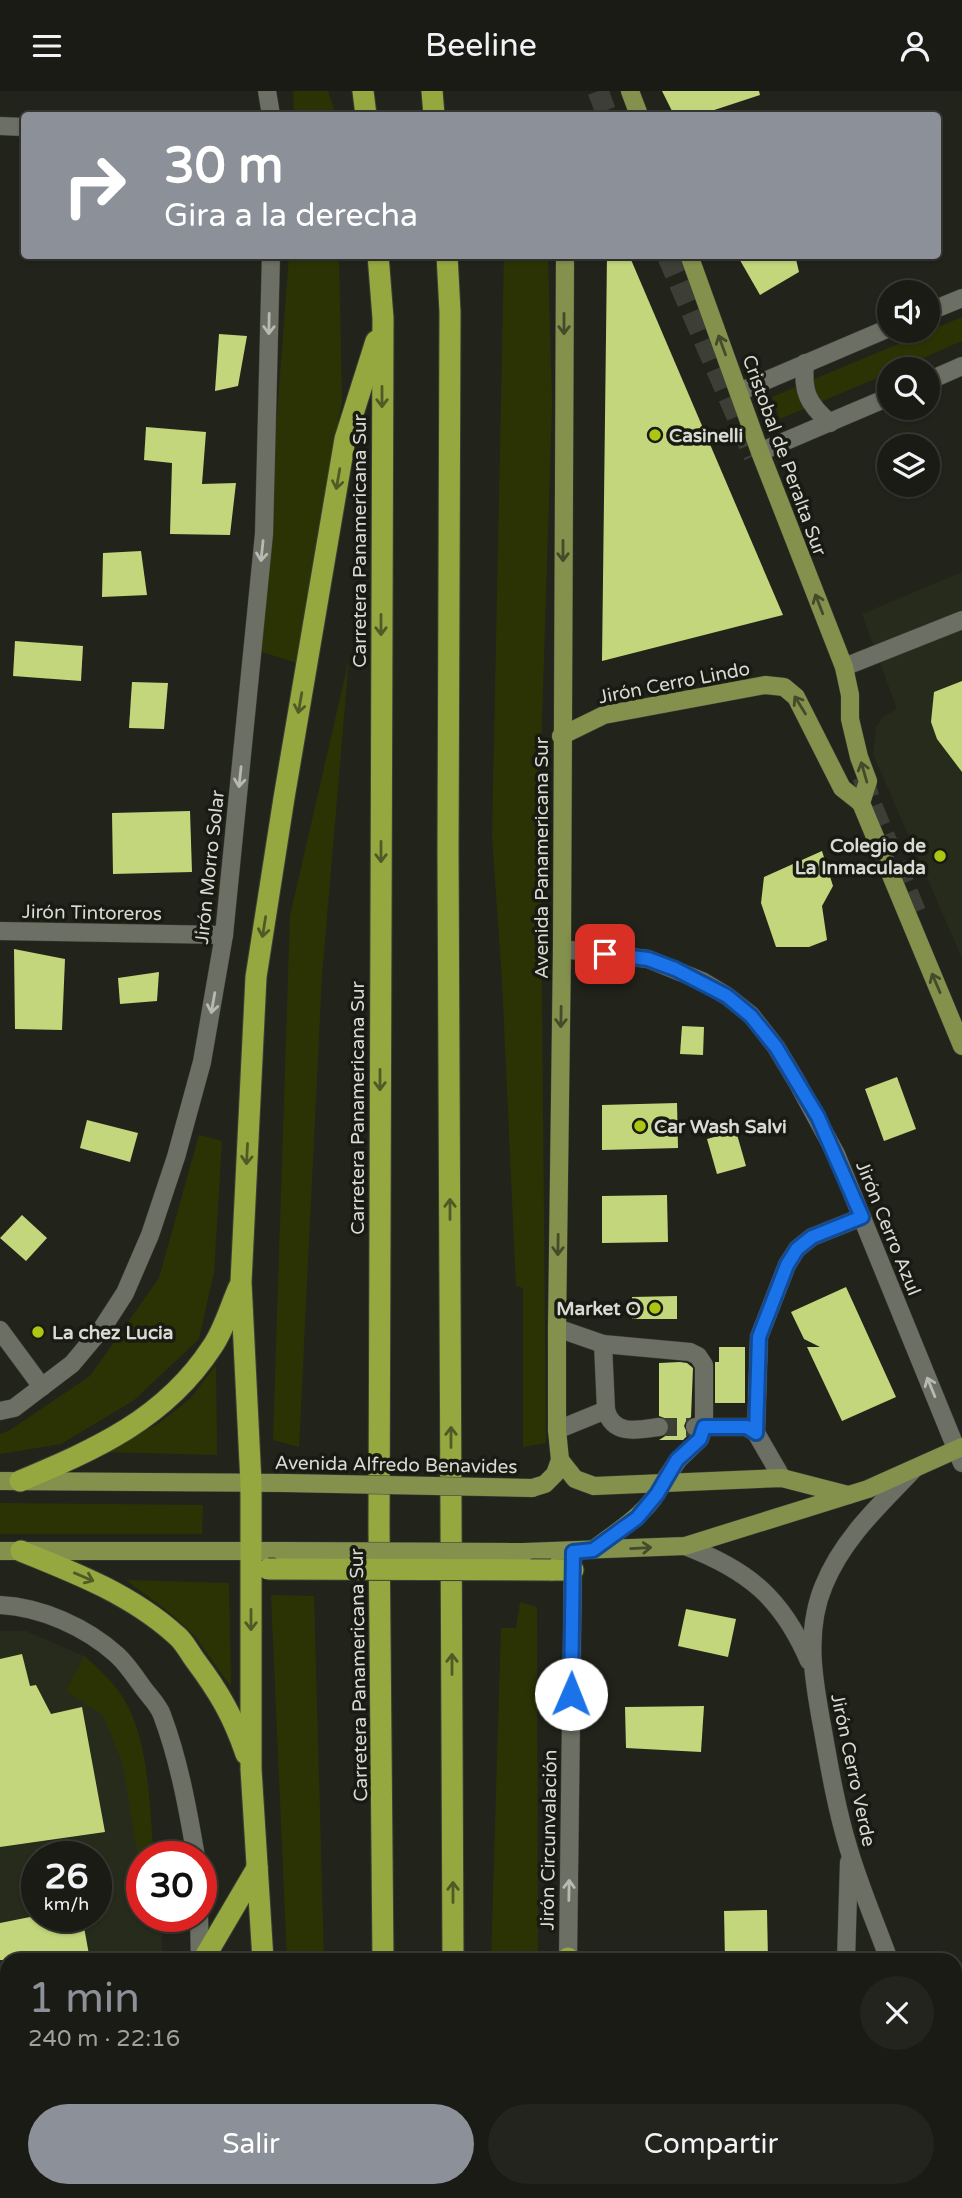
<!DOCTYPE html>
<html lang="es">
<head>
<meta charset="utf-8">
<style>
	body { margin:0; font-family:"Varela Round",sans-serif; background:#23241d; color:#f1f3f6; height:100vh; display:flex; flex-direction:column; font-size:26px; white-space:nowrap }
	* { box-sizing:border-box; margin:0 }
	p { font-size:23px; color:#9fa1a0 }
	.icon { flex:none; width:38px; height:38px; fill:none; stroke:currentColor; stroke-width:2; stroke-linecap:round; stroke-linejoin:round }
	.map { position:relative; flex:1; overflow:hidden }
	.panel { position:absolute; left:0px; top:1862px; width:962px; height:245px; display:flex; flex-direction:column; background:#1a1b14; border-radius:21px 21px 0 0; box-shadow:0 2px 5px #0004,0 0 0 2px #383934 }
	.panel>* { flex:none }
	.top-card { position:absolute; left:21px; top:21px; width:920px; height:147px; border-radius:7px; box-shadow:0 2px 5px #0004,0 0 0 2px #383934; background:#8c9099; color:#fff; overflow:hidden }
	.fabs { position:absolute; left:877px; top:189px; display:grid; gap:14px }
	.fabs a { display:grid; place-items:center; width:63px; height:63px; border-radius:50%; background:#1a1b14; box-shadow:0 2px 5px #0004,0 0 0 2px #383934; font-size:35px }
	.speed { position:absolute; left:21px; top:1750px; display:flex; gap:14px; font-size:35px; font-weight:700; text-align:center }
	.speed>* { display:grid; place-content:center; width:91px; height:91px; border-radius:50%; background:#1a1b14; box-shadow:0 2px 5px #0004,0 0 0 2px #383934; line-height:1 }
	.speed small { font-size:18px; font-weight:400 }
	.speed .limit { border:10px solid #d22; background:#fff; color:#111 }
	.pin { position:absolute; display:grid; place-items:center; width:60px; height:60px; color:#fff; margin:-30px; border-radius:14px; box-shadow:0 4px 10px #0006 }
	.me { position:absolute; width:77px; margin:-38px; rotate:1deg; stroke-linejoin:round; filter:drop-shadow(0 0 5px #0008) }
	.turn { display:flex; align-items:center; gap:24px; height:147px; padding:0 28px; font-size:32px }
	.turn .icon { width:91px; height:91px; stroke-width:2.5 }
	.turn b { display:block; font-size:49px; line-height:60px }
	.round { display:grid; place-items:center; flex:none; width:74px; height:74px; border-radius:37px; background:#23241d }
	.summary { display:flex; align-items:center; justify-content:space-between; height:119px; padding:0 28px }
	h1 { font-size:42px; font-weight:600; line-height:52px; color:#8c9099 }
	.action { display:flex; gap:14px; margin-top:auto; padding:14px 28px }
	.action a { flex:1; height:80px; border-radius:42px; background:#8c9099; color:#fff; font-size:28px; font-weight:600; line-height:80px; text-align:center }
	.action a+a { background:#23241d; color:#f1f3f6 }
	header { display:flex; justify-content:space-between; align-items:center; height:91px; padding:0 28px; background:#1a1b14; font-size:32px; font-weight:600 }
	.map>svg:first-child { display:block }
</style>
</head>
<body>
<header><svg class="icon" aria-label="menu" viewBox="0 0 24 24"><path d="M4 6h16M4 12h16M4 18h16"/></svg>Beeline<svg class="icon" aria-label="person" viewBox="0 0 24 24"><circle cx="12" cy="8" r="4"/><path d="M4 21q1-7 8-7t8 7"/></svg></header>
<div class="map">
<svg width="962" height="2107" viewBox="0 0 962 2107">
	<rect width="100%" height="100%" fill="#22241b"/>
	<!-- built -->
	<g fill="#272b1b" fill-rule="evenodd">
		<polygon points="962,481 962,867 873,663 876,636 884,625 897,618 862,523"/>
		<path d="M0 1540H26L84 1565 101 1580 123 1606 137 1639 145 1679 154 1766H142V1825H160L163 1869H7V2100H184L185 2107H0ZM37 1766H96V1825H37Z"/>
	</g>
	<!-- green -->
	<g fill="#2b3305">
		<polygon points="293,0 328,0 336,24 294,24"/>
		<polygon points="289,165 339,165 342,311 297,572 259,560"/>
		<polygon points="504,165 548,165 552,313 540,692 546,1352 523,1356 523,1197 516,1195 502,889 492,746"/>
		<polygon points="962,226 962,250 897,278 889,278 889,282 780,328 772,306"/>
		<polygon points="349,568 322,884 299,1356 273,1349 290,825"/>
		<polygon points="199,1044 222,1050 214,1181 199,1248 133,1310 61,1353 0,1363 0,1343 10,1339 90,1285 159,1187"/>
		<polygon points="216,1274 217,1364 104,1361 158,1333 191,1307"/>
		<polygon points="0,1412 203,1414 202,1443 0,1443"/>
		<polygon points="126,1489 229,1492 231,1596 195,1545 169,1521"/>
		<polygon points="271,1504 314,1505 324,1869 287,1869"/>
		<polygon points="520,1511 537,1516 538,1869 491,1869 501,1537 516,1537"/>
		<path d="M84 1565C98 1577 112 1590 122 1605 150 1648 149 1716 154 1766H142V1771L139 1772 123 1674 103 1624 66 1600Z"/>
		<polygon points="956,2091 962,2107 881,2107 884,2100 956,2100"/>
	</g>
	<!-- building -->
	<g fill="#c3d67c">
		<polygon points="662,0 759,0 760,4 699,24 674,24"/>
		<polygon points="607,164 629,164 783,524 602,570"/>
		<polygon points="737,164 795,164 799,181 760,204"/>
		<polygon points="219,243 247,245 238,295 215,300"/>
		<polygon points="146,336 206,341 202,393 236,392 230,444 170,443 172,372 144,369"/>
		<polygon points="141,460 147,504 102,506 103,462"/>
		<polygon points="15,550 83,555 81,590 13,585"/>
		<polygon points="962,590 962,681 937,648 931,631 934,601"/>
		<polygon points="132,591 168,592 164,638 129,637"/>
		<polygon points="190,720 192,781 113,783 112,722"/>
		<polygon points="822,760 833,795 822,815 827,849 809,856 776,856 761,812 764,786"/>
		<polygon points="14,858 65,868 62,939 15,938"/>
		<polygon points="159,881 157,910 120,913 118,887"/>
		<polygon points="682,935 704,936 703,964 680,963"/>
		<polygon points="897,986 916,1038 884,1050 865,998"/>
		<polygon points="677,1012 678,1057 602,1059 602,1014"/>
		<polygon points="87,1029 138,1042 130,1071 80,1057"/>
		<polygon points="736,1040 746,1075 717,1083 707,1048"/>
		<polygon points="667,1104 668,1151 602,1152 602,1105"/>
		<polygon points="22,1124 47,1147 26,1170 0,1147"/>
		<polygon points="846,1196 896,1306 842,1330 807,1256 820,1256 804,1248 791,1221"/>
		<polygon points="677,1205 677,1228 632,1228 632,1206"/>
		<polygon points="719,1256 745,1256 745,1312 715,1312 715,1271 719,1271"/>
		<polygon points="680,1271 687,1272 693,1277 691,1326 686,1330 684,1335 688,1344 683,1349 659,1349 667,1344 670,1335 667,1328 659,1325 659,1272"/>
		<polygon points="686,1518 736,1528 728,1566 678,1555"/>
		<polygon points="22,1563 30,1595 36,1594 51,1623 82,1616 105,1741 0,1756 0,1568"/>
		<polygon points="704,1615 701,1661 626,1657 625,1616"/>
		<polygon points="767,1819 768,1869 725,1869 724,1820"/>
		<polygon points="35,1825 82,1825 90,1869 0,1869 0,1832"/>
	</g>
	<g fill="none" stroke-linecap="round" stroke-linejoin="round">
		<!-- minor-tunnel -->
		<polyline stroke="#3d3f37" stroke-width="18" stroke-dasharray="18 9" stroke-linecap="butt" points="659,1336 691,1336"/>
		<!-- highway-tunnel -->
		<g stroke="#3d3f37" stroke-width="21" stroke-dasharray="21 10" stroke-linecap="butt">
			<polyline points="598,0 607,24"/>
			<polyline points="667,164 754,365"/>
			<polyline points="863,686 870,710 916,822"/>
		</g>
		<!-- minor casing -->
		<g stroke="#3c3e37" stroke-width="19">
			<g id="minor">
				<polyline points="267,0 271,24"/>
				<polyline points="0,35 24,36"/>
				<polyline points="928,221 962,207"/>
				<path d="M805 272C802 301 808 313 830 332"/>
				<polyline points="928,290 962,275"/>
				<polyline points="739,301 889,237"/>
				<polyline points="760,361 889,306"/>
				<polyline points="844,576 962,529"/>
				<polyline points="0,840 224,844"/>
				<polyline points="562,858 648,868 702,890 727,905 751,924 776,956 797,991 836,1063 962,1372"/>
				<polyline points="557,1237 603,1253 606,1319 557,1339"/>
				<polyline points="0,1239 42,1296"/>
				<polyline points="603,1253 690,1261 698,1265 704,1274 704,1336 700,1348 678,1369 662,1393"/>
				<path d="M606 1319C613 1345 638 1339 659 1336"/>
				<polyline points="0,1320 14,1317 72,1273 103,1236 125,1202 150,1144 176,1066 202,971 224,844 264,443 271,164"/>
				<polyline points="695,1336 747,1336 756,1342 782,1387"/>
				<polyline points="756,1342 759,1246 787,1174 797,1158 812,1146 862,1126"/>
				<path d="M685 1455C748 1479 782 1507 809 1570"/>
				<path d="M0 1514C41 1516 86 1536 117 1564 127 1573 136 1587 144 1598 150 1606 159 1615 162 1624 179 1669 188 1719 196 1766"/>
				<polyline points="199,1825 200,1869"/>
				<polyline points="568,1869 573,1467"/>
				<polyline points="846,1869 849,1771"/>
				<path d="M889 1869C876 1833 860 1796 849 1759 837 1720 830 1680 823 1640 814 1592 804 1541 824 1494 843 1447 880 1414 914 1378"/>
				<polyline points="956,2048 962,2065"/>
				<polyline points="207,2100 207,2107"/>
				<polyline points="573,2100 574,2107"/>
				<polyline points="845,2100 845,2107"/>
			</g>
		</g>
		<!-- major casing -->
		<g stroke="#3c3e37" stroke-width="19">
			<g id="major">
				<polyline points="630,0 639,24"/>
				<polyline points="689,164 760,361 844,576 850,604 850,628 859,666 868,690 861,712 962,955"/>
				<polyline points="561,645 604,624 765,594 784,596 796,606 842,697 861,712"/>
				<polyline points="560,1369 575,1388 594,1395 782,1387 848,1404"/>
				<polyline points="0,1390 285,1392"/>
				<polyline points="532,1397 545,1393 555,1383 560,1369 557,1339 557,1237 562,858 565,164"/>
				<path d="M593 1459C618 1439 648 1423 662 1393"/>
				<polyline points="0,1460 281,1460"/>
				<polyline points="525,1461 685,1455 868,1398 962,1356"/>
			</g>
		</g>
		<!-- highway casing -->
		<g stroke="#3c3e37" stroke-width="23">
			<g id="highway">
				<polyline points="363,0 366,24"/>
				<polyline points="432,0 434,24"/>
				<polyline points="378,164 383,227 379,1437 383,1869"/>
				<polyline points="447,164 450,221 448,760 453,1869"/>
				<path d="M20 1390C96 1358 165 1328 212 1256 224 1239 230 1216 239 1196"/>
				<path d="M21 1460C76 1482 132 1504 176 1544 184 1550 189 1561 195 1569 219 1601 233 1625 246 1663"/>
				<polyline points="551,1479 573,1479"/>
				<polyline points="203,1869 257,1777"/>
				<polyline points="263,1869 251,1678 251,1392 241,1191 256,886 284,707 345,348 376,250"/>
				<polyline points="568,1869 568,1867"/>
				<polyline points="281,2100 281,2107"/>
				<polyline points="385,2100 385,2107"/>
				<polyline points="454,2100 454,2107"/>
				<polyline points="549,2107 549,2100"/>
			</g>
		</g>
		<!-- minor -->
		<use href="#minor" stroke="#6c6f63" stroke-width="18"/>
		<!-- major -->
		<use href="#major" stroke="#84914d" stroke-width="18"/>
		<!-- highway -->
		<use href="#highway" stroke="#94a83f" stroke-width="21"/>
		<!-- major-bridge casing -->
		<g stroke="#3c3e37" stroke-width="19" stroke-linecap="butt">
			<g id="major-bridge">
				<polyline points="285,1392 532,1397"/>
				<polyline points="281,1460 525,1461"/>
			</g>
		</g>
		<!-- highway-bridge casing -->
		<g stroke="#3c3e37" stroke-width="23" stroke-linecap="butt">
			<polyline id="highway-bridge" points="268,1478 551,1479"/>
		</g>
		<!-- major-bridge -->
		<use href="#major-bridge" stroke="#84914d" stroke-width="18"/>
		<!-- highway-bridge -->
		<use href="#highway-bridge" stroke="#94a83f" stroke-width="21"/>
	</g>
	<!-- one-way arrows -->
	<defs><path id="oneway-shaft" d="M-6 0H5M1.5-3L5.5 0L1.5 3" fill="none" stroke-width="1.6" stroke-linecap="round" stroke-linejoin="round" transform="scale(1.75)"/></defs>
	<g stroke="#b8bab2">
		<use href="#oneway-shaft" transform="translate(269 233) rotate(91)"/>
		<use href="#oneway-shaft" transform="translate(262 460) rotate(96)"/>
		<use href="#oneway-shaft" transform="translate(240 686) rotate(96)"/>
		<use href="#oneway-shaft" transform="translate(213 912) rotate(100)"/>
		<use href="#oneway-shaft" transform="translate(931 1296) rotate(-112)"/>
		<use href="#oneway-shaft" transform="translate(569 1799) rotate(-89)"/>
	</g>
	<g stroke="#444a2a">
		<use href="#oneway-shaft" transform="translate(564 233) rotate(90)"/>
		<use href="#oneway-shaft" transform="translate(722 254) rotate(-110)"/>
		<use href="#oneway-shaft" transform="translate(563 460) rotate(90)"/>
		<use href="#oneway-shaft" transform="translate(819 513) rotate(-111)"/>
		<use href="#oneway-shaft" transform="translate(800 614) rotate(-122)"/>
		<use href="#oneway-shaft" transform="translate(864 681) rotate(-106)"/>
		<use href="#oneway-shaft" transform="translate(936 892) rotate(-113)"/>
		<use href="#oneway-shaft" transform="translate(561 926) rotate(91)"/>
		<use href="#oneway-shaft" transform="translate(558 1154) rotate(91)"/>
		<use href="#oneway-shaft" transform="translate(641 1457) rotate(-3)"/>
	</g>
	<g stroke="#505a26">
		<use href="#oneway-shaft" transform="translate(382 306) rotate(90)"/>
		<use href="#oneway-shaft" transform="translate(338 388) rotate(100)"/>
		<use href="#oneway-shaft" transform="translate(381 534) rotate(90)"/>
		<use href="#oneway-shaft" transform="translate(300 612) rotate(100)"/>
		<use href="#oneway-shaft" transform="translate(381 761) rotate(90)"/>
		<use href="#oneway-shaft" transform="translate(264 836) rotate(99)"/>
		<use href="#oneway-shaft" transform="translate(380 989) rotate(90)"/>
		<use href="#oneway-shaft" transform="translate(247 1063) rotate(93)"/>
		<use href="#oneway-shaft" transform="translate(450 1118) rotate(-90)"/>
		<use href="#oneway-shaft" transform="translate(451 1346) rotate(-90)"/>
		<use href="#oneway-shaft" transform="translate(84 1486) rotate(23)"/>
		<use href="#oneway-shaft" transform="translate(251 1529) rotate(90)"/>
		<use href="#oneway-shaft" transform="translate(452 1573) rotate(-90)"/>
		<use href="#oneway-shaft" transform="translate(453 1801) rotate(-90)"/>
	</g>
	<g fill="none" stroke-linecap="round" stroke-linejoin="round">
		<!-- route casing -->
		<g stroke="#114b97" stroke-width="18">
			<polyline id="route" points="571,1603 573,1461 593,1459 637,1427 657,1403 677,1369 700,1348 704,1336 747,1336 756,1342 759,1246 787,1174 797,1158 812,1146 862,1126 818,1026 776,956 751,925 727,905 675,878 648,868 605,863"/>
		</g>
		<!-- route -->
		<use href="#route" stroke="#1a73e8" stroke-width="12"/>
	</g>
	<!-- markers -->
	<g fill="#acc613" stroke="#191b12" stroke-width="2.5">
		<circle cx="655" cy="344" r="7"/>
		<circle cx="940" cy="765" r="7"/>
		<circle cx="640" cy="1035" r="7"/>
		<circle cx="655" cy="1217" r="7"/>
		<circle cx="38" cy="1241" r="7"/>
	</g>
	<g text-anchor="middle" stroke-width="7" stroke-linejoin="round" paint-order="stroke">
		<!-- poi labels -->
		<g font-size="19" font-weight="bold" fill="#d8dad4" stroke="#191b12" text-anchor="start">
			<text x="669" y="351">Casinelli</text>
			<text x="926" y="761" text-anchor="end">Colegio de<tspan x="926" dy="22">La Inmaculada</tspan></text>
			<text x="654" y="1042">Car Wash Salvi</text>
			<text x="641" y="1224" text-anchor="end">Market O</text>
			<text x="52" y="1248">La chez Lucia</text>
		</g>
		<!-- street labels -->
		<g font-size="19" fill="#d8dad4" stroke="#191b12">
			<text transform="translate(785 364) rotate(70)" y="7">Cristobal de Peralta Sur</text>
			<text transform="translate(359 450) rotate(-90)" y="7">Carretera Panamericana Sur</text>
			<text transform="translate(674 591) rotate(-11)" y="7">Jirón Cerro Lindo</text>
			<text transform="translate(541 767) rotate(-90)" y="7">Avenida Panamericana Sur</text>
			<text transform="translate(209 776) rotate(-84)" y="7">Jirón Morro Solar</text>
			<text transform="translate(92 821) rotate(1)" y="7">Jirón Tintoreros</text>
			<text transform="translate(357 1017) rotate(-90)" y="7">Carretera Panamericana Sur</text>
			<text transform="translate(889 1137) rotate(68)" y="7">Jirón Cerro Azul</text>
			<text transform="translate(396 1373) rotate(1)" y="7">Avenida Alfredo Benavides</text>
			<text transform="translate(358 1584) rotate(-91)" y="7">Carretera Panamericana Sur</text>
			<text transform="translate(854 1679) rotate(78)" y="7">Jirón Cerro Verde</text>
			<text transform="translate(548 1749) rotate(-89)" y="7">Jirón Circunvalación</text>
		</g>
	</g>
</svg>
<div class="fabs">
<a><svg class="icon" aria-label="sound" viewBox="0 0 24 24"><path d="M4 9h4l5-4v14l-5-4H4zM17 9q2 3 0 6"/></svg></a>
<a><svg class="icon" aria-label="search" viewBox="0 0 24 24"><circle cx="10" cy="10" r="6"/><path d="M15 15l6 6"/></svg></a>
<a><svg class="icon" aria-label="layers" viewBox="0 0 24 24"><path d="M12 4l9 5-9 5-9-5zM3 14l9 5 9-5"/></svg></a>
</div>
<div class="speed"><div>26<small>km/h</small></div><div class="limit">30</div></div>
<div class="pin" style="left:605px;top:863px;background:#d93025"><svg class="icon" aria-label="arrive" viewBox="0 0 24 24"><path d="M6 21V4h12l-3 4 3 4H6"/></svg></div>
<svg class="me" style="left:571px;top:1603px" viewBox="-20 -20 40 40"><circle r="19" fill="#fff"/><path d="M0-13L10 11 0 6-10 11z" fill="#1a73e8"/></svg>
<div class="top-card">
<div class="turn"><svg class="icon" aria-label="right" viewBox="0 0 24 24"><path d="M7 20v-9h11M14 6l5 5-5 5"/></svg><div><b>30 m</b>Gira a la derecha</div></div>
</div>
<section class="panel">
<div class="summary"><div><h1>1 min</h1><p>240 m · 22:16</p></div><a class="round"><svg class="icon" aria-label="close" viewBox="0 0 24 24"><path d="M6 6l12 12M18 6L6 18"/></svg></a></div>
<div class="action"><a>Salir</a><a>Compartir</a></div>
</section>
</div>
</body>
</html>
